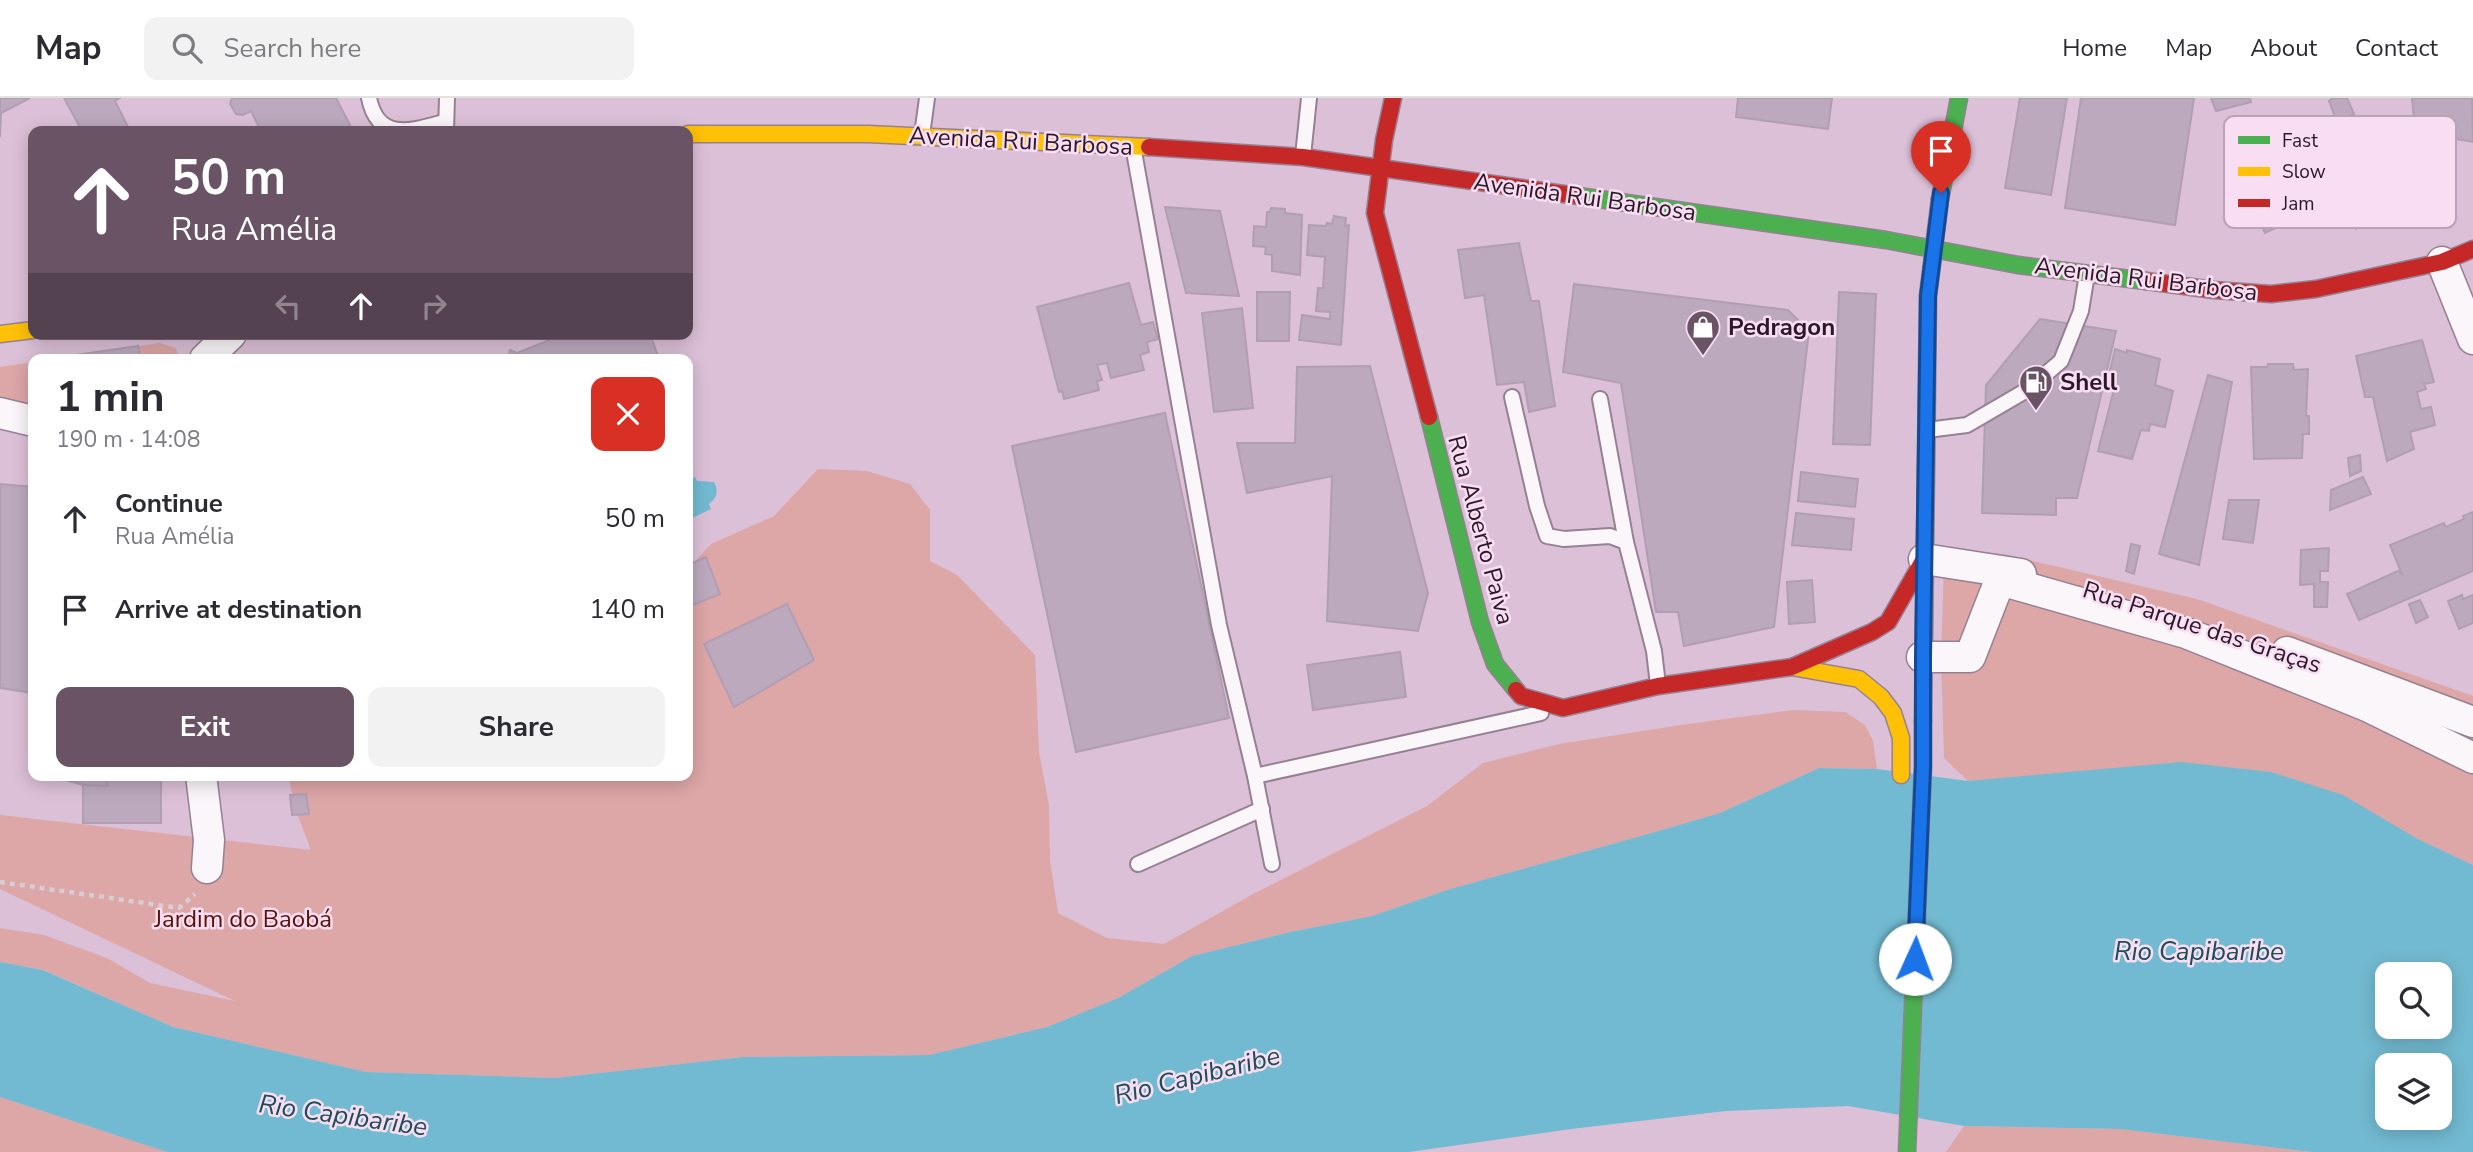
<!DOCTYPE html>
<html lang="en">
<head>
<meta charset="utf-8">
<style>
	body { margin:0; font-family:"Nunito Sans",sans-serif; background:#f2f2f3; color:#2b2b33; height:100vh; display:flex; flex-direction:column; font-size:26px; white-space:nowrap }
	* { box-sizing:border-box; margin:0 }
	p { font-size:23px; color:#7c7c81 }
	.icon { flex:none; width:38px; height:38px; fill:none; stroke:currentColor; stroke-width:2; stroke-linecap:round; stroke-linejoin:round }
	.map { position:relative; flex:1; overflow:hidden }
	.details { position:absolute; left:28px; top:256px; width:665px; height:427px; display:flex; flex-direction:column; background:#fff; border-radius:14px; box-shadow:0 4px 18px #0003 }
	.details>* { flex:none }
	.top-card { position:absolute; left:28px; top:28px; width:665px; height:214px; border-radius:14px; box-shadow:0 4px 18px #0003; background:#695365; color:#fff; overflow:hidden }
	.tools { position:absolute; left:2375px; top:864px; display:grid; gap:14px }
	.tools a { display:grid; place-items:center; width:77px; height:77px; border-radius:14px; background:#fff; box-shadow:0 4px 18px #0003; font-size:35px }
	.pin { position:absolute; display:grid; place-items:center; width:60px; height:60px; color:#fff; margin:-72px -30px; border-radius:50% 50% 50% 0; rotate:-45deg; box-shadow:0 0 7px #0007 }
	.pin .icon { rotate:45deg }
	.me { position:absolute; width:77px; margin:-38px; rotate:2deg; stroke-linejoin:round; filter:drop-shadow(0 0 5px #0008) }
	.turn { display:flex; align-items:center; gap:24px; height:147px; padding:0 28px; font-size:32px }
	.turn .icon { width:91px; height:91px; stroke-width:2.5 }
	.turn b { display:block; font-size:49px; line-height:60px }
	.lanes { display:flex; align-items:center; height:66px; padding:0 28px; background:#0003; justify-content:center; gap:35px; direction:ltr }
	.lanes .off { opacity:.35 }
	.round { display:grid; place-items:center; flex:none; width:74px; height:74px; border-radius:14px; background:#f2f2f3 }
	.head { display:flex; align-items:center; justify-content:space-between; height:119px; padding:0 28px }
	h1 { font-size:42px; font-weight:700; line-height:52px }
	.cta { display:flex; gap:14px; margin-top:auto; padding:14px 28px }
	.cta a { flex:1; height:80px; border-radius:14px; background:#695365; color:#fff; font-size:28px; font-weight:700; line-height:80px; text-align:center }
	.cta a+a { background:#f2f2f3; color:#2b2b33 }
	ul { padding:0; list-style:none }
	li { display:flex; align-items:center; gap:21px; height:91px; padding:0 28px }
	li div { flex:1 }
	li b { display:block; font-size:26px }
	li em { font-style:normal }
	header { display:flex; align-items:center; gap:42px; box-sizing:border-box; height:98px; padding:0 35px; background:#fff; border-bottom:2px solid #e1e1e2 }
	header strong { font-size:33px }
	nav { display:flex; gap:38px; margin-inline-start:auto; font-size:24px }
	.search { width:490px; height:63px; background:#f2f2f3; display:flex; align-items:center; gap:18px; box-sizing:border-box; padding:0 24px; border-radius:14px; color:#7c7c81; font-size:26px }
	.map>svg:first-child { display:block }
</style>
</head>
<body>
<header>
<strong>Map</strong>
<div class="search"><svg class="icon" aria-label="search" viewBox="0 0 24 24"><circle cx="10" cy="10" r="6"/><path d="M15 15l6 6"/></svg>Search here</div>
<nav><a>Home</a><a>Map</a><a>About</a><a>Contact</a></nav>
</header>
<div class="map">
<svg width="2473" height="1054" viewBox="0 0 2473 1054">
	<rect width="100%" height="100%" fill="#dcc0d7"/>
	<!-- green -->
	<g fill="#dda6a7">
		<polygon points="159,245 176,250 180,261 54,261"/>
		<polygon points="33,264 33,309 0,301 0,269"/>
		<polygon points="818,371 867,373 910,386 930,412 930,463 957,477 1035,557 1039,654 1049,707 1050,762 1058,815 1107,840 1164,846 1255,795 1427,708 1483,665 1559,646 1681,627 1794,612 1845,614 1865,627 1873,643 1877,671 1819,670 1720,715 1641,738 1450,791 1372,818 1290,834 1192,858 1118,900 1047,929 929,957 743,959 555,980 366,974 173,929 44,872 0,864 0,830 44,837 107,860 150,885 235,903 0,791 0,717 311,752 296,713 288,677 688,677 688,471 711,446 774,418"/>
		<polygon points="1955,452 2003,456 2197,501 2473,598 2473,767 2416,740 2068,675 1968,683 1944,660 1941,560 1944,464"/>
		<polygon points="0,999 167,1054 0,1054"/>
		<polygon points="1964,1028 2120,1031 2312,1054 1946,1054"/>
	</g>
	<!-- water -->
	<g fill="#72bad1" fill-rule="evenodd">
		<path d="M695 379 697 383 714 384C719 394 717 400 709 406L711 411 688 422V382Z"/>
		<path d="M2181 664 2271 674 2343 697 2416 740 2473 767V1054H2312L2120 1031 1964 1028 1848 1008 1726 1013 1571 1031 1409 1054H167L0 999V864L43 872 173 929 366 974 555 980 743 959 929 957 1047 929 1118 900 1192 858 1290 834 1372 818 1450 791 1641 738 1720 715 1819 670 1877 671 1968 683ZM2387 877H2440V929H2387ZM2387 968H2440V1020H2387Z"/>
	</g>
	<!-- building -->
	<g fill="#bca9be" stroke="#b19eb2" stroke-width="2">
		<polygon points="0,0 30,0 1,15 0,39"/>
		<polygon points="64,0 120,0 115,3 130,33 82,33"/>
		<polygon points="232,0 336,0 353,33 261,33 251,13 243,17 236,16 230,6"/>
		<polygon points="1738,0 1832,0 1828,31 1736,19"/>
		<polygon points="2020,0 2067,0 2051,97 2005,90"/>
		<polygon points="2081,0 2194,0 2175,127 2065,110"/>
		<polygon points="2211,0 2250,0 2251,4 2216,13"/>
		<polygon points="2333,0 2347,0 2354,16 2348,19 2386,115 2356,131 2348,115 2342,118 2323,72 2333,69 2320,37 2339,29 2329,3"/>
		<polygon points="2412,0 2472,0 2473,44 2428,36 2415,46 2402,31 2414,21"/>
		<polygon points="2271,18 2286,64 2293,62 2314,117 2291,123 2265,135 2261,127 2255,127 2250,107 2243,109 2234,81 2241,80 2226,34"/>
		<polygon points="1165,109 1220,113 1239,198 1186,195"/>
		<polygon points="1271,110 1285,111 1285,115 1302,117 1300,177 1272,173 1272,157 1265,156 1266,149 1253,148 1254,128 1266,129 1267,114 1270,114"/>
		<polygon points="1334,118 1346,120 1345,128 1349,127 1341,247 1299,242 1302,217 1330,221 1330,214 1316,213 1318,190 1323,190 1325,159 1307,157 1309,127 1326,128 1327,125 1332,126"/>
		<polygon points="1519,145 1531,203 1539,203 1555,308 1529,314 1524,284 1497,287 1484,197 1465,200 1458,152"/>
		<polygon points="1129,185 1141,227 1153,224 1158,241 1147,244 1149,254 1140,257 1144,272 1111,280 1107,265 1097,267 1102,282 1097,283 1099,292 1064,301 1062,293 1059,294 1037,209"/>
		<polygon points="1574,186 1788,212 1809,233 1774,529 1684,548 1678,514 1656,514 1621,285 1563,274"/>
		<polygon points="1257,194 1290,194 1289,243 1257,243"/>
		<polygon points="1839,194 1876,196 1870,347 1833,346"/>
		<polygon points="1242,210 1253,310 1214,314 1202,215"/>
		<polygon points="2040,221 2116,233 2077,400 2056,400 2056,417 1982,415 1986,287"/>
		<polygon points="551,236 650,236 659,261 516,261 509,256 510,252 517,255 555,240"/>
		<polygon points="2422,242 2434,284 2424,286 2426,291 2417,294 2421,311 2431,309 2435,327 2410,334 2414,351 2387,363 2373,299 2365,299 2356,258"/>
		<polygon points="138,248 140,261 68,261 68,258"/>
		<polygon points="2115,251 2127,255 2127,252 2160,261 2155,287 2173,293 2165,329 2150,326 2149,333 2141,332 2132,361 2098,353 2116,284 2108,281"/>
		<polygon points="2268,266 2293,266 2294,272 2308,271 2306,318 2309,318 2309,336 2303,336 2302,360 2254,361 2251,269 2267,269"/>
		<polygon points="1370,268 1428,495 1418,533 1327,523 1332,378 1247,395 1237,345 1295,345 1297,269"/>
		<polygon points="2208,277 2232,284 2199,467 2159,456"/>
		<polygon points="1165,315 1229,620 1076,654 1012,348"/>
		<polygon points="2360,357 2361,373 2350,378 2348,360"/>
		<polygon points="1801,374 1858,381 1855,409 1798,403"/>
		<polygon points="2363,379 2371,396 2330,412 2331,392"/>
		<polygon points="0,386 33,389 33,595 0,590"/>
		<polygon points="2229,402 2259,402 2253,445 2223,441"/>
		<polygon points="2473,414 2473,473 2359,522 2347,496 2398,473 2402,476 2390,447 2444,425 2446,429 2464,421 2463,418"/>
		<polygon points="1796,415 1854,421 1851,452 1792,447"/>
		<polygon points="2131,446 2140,448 2134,476 2126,473"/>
		<polygon points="2329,450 2328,473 2320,473 2320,484 2328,484 2327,509 2314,509 2314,486 2300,487 2301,452"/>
		<polygon points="706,459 720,496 688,509 688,467"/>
		<polygon points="1812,482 1815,524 1789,526 1787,484"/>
		<polygon points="2462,497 2463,501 2473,497 2473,525 2459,531 2448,503"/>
		<polygon points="2420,502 2428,519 2416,525 2409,506"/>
		<polygon points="787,506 814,562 734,609 704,546"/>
		<polygon points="1400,554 1406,599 1313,612 1307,567"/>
		<polygon points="48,677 106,677 107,688 83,687"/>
		<polygon points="107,677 161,677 161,725 83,725 83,687 107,688"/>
		<polygon points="306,696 309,716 292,717 290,697"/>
	</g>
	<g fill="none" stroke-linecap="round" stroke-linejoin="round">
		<!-- lane casing -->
		<g stroke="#968192" stroke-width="18">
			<g id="lane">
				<path d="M369 0C378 44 411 33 444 24"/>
				<polyline points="446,33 447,0"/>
				<polyline points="922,37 927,0"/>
				<polyline points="1133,48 1219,527 1255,678 1541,615"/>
				<polyline points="1303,58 1309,0"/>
				<polyline points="1512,299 1537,408 1547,438 1564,441 1610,438 1626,444 1654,553 1658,587"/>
				<polyline points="1600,301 1626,444"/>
				<polyline points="1927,332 1967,327 2027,292 2061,263 2081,213 2087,176"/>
				<polyline points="1255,678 1272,766"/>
				<polyline points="1138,766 1262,711"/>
			</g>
		</g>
		<!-- street casing -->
		<g stroke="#968192" stroke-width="33">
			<g id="street">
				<polyline points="2442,164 2473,241"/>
				<polyline points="205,261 231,236"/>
				<polyline points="0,315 33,323"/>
				<polyline points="1924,461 2021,476"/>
				<polyline points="2287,554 2473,624"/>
				<polyline points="1922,559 1970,559 2000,482 2186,535 2367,608 2473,660"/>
				<polyline points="201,677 209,742 207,770"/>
			</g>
		</g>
		<!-- fast casing -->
		<g stroke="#968192" stroke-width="19">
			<g id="fast">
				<polyline points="1578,98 1886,142 2018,167 2146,183"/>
				<polyline points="1940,101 1959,0"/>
				<polyline points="1429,319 1480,524 1495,566 1516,592"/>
				<polyline points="1907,1054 1923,669 1923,623"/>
			</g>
		</g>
		<!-- slow casing -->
		<g stroke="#968192" stroke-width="19">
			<g id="slow">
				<polyline points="688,36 868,36 1149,49"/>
				<polyline points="0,236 33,232"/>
				<polyline points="1792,569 1859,581 1881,599 1893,615 1901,640 1901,677"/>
				<polyline points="1923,623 1928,198 1940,101"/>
			</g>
		</g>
		<!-- jam casing -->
		<g stroke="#968192" stroke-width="19">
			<g id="jam">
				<polyline points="1393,0 1384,42 1375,115 1429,319"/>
				<polyline points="1149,49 1303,59 1578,98"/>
				<polyline points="2146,183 2214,192 2271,196 2316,191 2442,164 2473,151"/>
				<polyline points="1516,592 1521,598 1563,610 1658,588 1792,569 1872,534 1888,524 1924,461"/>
			</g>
		</g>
		<!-- path -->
		<polyline stroke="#d7ced5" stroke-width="4.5" stroke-dasharray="5 5" stroke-linecap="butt" points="0,784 179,810 195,796"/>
		<!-- lane -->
		<use href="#lane" stroke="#faf6f9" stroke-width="14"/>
		<!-- street -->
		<use href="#street" stroke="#faf6f9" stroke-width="30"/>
		<!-- fast -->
		<use href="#fast" stroke="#4caf50" stroke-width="16"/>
		<!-- slow -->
		<use href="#slow" stroke="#ffc107" stroke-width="16"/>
		<!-- jam -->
		<use href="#jam" stroke="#c62828" stroke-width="16"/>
	</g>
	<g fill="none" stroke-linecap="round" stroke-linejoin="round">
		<!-- route casing -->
		<g stroke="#114b97" stroke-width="18">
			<polyline id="route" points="1915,861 1923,669 1923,559 1928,198 1941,95"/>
		</g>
		<!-- route -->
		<use href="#route" stroke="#1a73e8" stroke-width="12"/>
	</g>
	<!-- icons -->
	<defs>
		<g id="shop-pin" transform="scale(1.75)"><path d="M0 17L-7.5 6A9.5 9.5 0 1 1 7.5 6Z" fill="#695365" stroke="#f9def3"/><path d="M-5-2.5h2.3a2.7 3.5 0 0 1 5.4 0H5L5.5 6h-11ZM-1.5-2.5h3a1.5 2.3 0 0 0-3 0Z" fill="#fff"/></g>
		<g id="fuel-pin" transform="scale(1.75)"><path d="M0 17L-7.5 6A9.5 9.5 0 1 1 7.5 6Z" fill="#695365" stroke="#f9def3"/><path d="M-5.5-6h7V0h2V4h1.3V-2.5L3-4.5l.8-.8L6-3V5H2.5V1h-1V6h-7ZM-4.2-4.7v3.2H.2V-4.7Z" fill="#fff"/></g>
	</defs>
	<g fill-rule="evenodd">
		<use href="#shop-pin" x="1703" y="229"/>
		<use href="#fuel-pin" x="2036" y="284"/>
	</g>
	<g text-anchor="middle" stroke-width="5" stroke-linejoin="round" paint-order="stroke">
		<!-- street labels -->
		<g font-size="24" fill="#2b1828" stroke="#f9def3">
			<text transform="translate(1021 43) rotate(3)" y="8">Avenida Rui Barbosa</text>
			<text transform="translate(1585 99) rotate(8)" y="8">Avenida Rui Barbosa</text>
			<text transform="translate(2146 181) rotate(7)" y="8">Avenida Rui Barbosa</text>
			<text transform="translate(1481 432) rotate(75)" y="8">Rua Alberto Paiva</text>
			<text transform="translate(2202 529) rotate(18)" y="8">Rua Parque das Graças</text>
		</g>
		<!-- poi labels -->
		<g font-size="24" font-weight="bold" fill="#2b1828" stroke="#f9def3" text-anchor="start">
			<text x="1728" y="237">Pedragon</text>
			<text x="2060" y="292">Shell</text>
		</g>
		<!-- park labels -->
		<g font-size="24" fill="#5b1003" stroke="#f9def3">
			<text x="243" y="829">Jardim do Baobá</text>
		</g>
		<!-- water labels -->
		<g font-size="26" font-style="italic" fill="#1d4e58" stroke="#f9def3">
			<text x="2199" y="862">Rio Capibaribe</text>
			<text transform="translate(1197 977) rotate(-14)" y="9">Rio Capibaribe</text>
			<text transform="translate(343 1017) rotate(8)" y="9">Rio Capibaribe</text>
		</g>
	</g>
	<!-- legend -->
	<rect x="2224" y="18" width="232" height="112" rx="10" fill="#f9def3" stroke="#bba3b6" stroke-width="2"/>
	<rect x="2238" y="38" width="32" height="8" fill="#4caf50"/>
	<rect x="2238" y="69" width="32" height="9" fill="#ffc107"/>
	<rect x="2238" y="101" width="32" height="8" fill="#c62828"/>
	<g font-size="19" fill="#2b1828">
		<text x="2282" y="49">Fast</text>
		<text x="2282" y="80">Slow</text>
		<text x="2282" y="112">Jam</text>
	</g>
</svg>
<div class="tools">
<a><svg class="icon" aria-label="search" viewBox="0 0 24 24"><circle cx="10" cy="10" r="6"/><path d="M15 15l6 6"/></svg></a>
<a><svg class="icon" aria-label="layers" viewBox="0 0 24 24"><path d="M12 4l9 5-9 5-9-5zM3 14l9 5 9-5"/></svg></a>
</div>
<div class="pin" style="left:1941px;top:95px;background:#d93025"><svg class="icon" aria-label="arrive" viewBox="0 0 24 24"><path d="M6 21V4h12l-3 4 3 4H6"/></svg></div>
<svg class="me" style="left:1915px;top:861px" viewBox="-20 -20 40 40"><circle r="19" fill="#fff"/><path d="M0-13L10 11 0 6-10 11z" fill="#1a73e8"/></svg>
<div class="top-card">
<div class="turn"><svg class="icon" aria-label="ahead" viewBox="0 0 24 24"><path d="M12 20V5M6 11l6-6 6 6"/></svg><div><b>50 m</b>Rua Amélia</div></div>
<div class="lanes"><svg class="icon off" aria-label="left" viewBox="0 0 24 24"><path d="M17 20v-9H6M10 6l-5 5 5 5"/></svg><svg class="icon" aria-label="ahead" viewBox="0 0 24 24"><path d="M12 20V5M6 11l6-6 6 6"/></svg><svg class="icon off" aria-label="right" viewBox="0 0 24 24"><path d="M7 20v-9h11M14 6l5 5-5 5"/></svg></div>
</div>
<section class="details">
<div class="head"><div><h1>1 min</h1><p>190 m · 14:08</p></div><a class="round" style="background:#d93025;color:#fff"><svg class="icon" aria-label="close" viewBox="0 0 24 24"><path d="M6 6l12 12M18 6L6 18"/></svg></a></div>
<ul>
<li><svg class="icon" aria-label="ahead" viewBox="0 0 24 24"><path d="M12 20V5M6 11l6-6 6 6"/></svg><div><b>Continue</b><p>Rua Amélia</p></div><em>50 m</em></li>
<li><svg class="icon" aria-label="arrive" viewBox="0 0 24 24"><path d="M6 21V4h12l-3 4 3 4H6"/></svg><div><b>Arrive at destination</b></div><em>140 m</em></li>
</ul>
<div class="cta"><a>Exit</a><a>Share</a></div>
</section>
</div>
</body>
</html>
